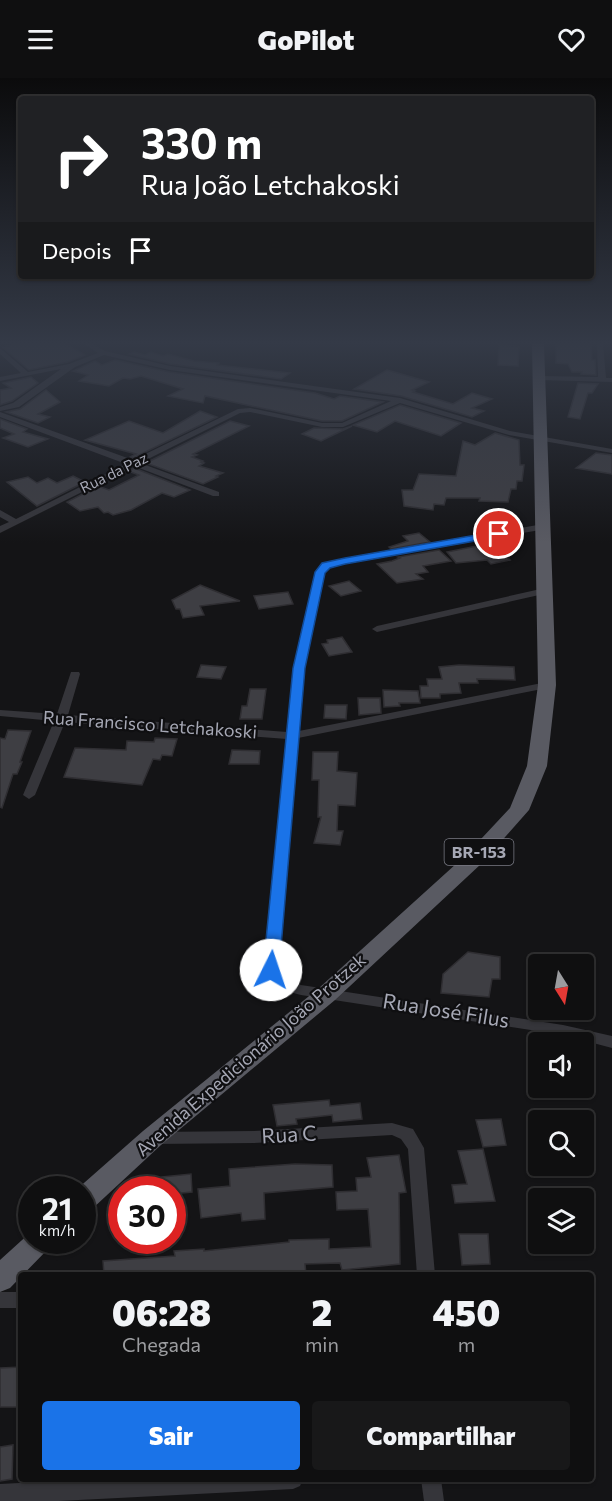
<!DOCTYPE html>
<html lang="pt">
<head>
<meta charset="utf-8">
<style>
	body { margin:0; font-family:Commissioner,sans-serif; background:#181819; color:#f1f3f6; height:100vh; display:flex; flex-direction:column; font-size:22px; white-space:nowrap }
	* { box-sizing:border-box; margin:0 }
	p { font-size:20px; color:#9b9c9f }
	.icon { flex:none; width:33px; height:33px; fill:none; stroke:currentColor; stroke-width:2; stroke-linecap:round; stroke-linejoin:round }
	.map { position:relative; flex:1; overflow:hidden }
	.panel { position:absolute; left:18px; top:1194px; width:576px; height:210px; display:flex; flex-direction:column; background:#0f0f10; border-radius:6px; box-shadow:0 2px 4px #0004,0 0 0 2px #2f2f30 }
	.panel>* { flex:none }
	.guide { position:absolute; left:18px; top:18px; width:576px; height:183px; border-radius:6px; box-shadow:0 2px 4px #0004,0 0 0 2px #2f2f30; background:#202124; color:#fff; overflow:hidden }
	.needle { width:39px; rotate:169deg }
	.fabs { position:absolute; left:528px; top:876px; display:grid; gap:12px }
	.fabs a { display:grid; place-items:center; width:66px; height:66px; border-radius:6px; background:#0f0f10; box-shadow:0 2px 4px #0004,0 0 0 2px #2f2f30; font-size:30px }
	.speed { position:absolute; left:18px; top:1098px; display:flex; gap:12px; font-size:30px; font-weight:700; text-align:center }
	.speed>* { display:grid; place-content:center; width:78px; height:78px; border-radius:50%; background:#0f0f10; box-shadow:0 2px 4px #0004,0 0 0 2px #2f2f30; line-height:1 }
	.speed small { font-size:15px; font-weight:400 }
	.speed .limit { border:9px solid #d22; background:#fff; color:#111 }
	.pin { position:absolute; display:grid; place-items:center; width:51px; height:51px; color:#fff; margin:-26px; border:3px solid #fff; border-radius:50%; box-shadow:0 2px 6px #0007 }
	.me { position:absolute; width:66px; margin:-33px; rotate:4deg; stroke-linejoin:round; filter:drop-shadow(0 0 4px #0008) }
	.turn { display:flex; align-items:center; gap:21px; height:126px; padding:0 24px; font-size:27px }
	.turn .icon { width:78px; height:78px; stroke-width:2.5 }
	.turn b { display:block; font-size:42px; line-height:51px }
	.then { display:flex; align-items:center; height:57px; padding:0 24px; background:#0003; gap:12px; font-size:22px }
	.eta { display:flex; justify-content:space-evenly; align-items:center; height:102px; text-align:center }
	.eta b { font-size:36px; font-weight:800; line-height:42px }
	.cta { display:flex; gap:12px; margin-top:auto; padding:12px 24px }
	.cta a { flex:1; height:69px; border-radius:6px; background:#1a73e8; color:#fff; font-size:24px; font-weight:800; line-height:69px; text-align:center }
	.cta a+a { background:#181819; color:#f1f3f6 }
	header { display:flex; justify-content:space-between; align-items:center; height:78px; padding:0 24px; background:#0f0f10; font-size:27px; font-weight:800 }
	.map>svg:first-child { display:block }
</style>
</head>
<body>
<header><svg class="icon" aria-label="menu" viewBox="0 0 24 24"><path d="M4 6h16M4 12h16M4 18h16"/></svg>GoPilot<svg class="icon" aria-label="heart" viewBox="0 0 24 24"><path d="M12 20l-8-8c-3-5 5-10 8-4 3-6 11-1 8 4z"/></svg></header>
<div class="map">
<svg width="612" height="1423" viewBox="0 0 612 1423">
	<rect width="100%" height="100%" fill="#141416"/>
	<!-- building -->
	<g fill="#3e3e43" stroke="#2f2e32" stroke-width="1.5">
		<polygon points="18,266 66,266 85,277 68,284 29,292 2,269"/>
		<polygon points="499,266 519,269 518,288 498,287"/>
		<polygon points="556,266 591,266 592,282 595,282 596,297 581,296 582,294 572,294 568,286 556,285"/>
		<polygon points="134,274 145,277 151,274 163,278 168,276 194,283 219,285 217,287 290,295 281,301 170,286 129,276"/>
		<polygon points="115,282 170,294 315,315 334,321 340,318 383,324 342,343 322,343 205,318 203,325 168,318 183,311 141,298 130,301 123,300 109,308 79,303 88,297 73,293 95,283 102,287"/>
		<polygon points="387,292 429,304 412,312 415,313 413,314 453,326 472,315 492,321 472,330 484,333 472,339 401,318 354,311"/>
		<polygon points="31,299 38,305 12,323 0,327 0,312 11,310 3,305"/>
		<polygon points="578,305 598,306 592,315 588,315 580,341 568,339"/>
		<polygon points="46,312 60,324 38,336 50,339 38,345 6,334 20,331"/>
		<polygon points="400,327 461,345 441,358 395,343 377,354 353,347"/>
		<polygon points="200,333 217,339 133,380 130,379 136,376 85,362 129,343 163,355"/>
		<polygon points="0,341 27,351 23,354 48,361 28,369 3,360 14,356 0,350"/>
		<polygon points="230,343 249,348 193,376 197,377 192,379 203,383 201,384 204,385 199,388 223,395 216,398 218,399 203,406 146,385"/>
		<polygon points="352,348 321,363 302,356 314,350 343,351"/>
		<polygon points="495,355 519,362 520,387 524,387 522,403 517,403 516,411 511,411 508,424 479,423 480,420 446,420 444,427 434,426 433,432 404,428 402,412 413,412 419,396 456,398 463,363 475,367"/>
		<polygon points="596,375 612,377 612,396 576,390"/>
		<polygon points="134,390 190,412 174,419 162,415 131,432 113,437 108,434 104,435 98,429 80,433 67,424 98,408 109,412 139,397 128,393"/>
		<polygon points="73,398 85,404 37,428 7,404 28,399 37,405 48,400 57,405"/>
		<polygon points="419,455 430,464 391,471 389,469 408,463 403,458"/>
		<polygon points="492,465 510,482 491,486 487,482 456,485 447,474"/>
		<polygon points="439,472 451,483 423,488 428,494 416,496 423,501 397,505 377,486 392,483 400,480 398,479"/>
		<polygon points="349,503 361,513 341,518 329,508"/>
		<polygon points="200,507 240,523 200,528 204,537 183,540 180,531 176,531 172,522"/>
		<polygon points="288,514 293,526 259,531 254,518"/>
		<polygon points="342,559 352,574 329,578 322,566 328,565 327,562"/>
		<polygon points="201,587 226,589 221,601 197,599"/>
		<polygon points="459,587 514,589 515,602 477,601 478,605 459,605 461,615 440,616 440,620 421,620 420,608 428,608 427,601 442,601 439,589"/>
		<polygon points="250,611 266,611 262,641 240,641 242,628 247,628"/>
		<polygon points="383,612 418,613 420,625 399,625 400,628 384,629"/>
		<polygon points="358,620 380,620 381,635 359,637"/>
		<polygon points="325,627 347,627 346,641 324,640"/>
		<polygon points="8,652 31,653 20,684 22,684 17,696 13,696 2,730 0,729 0,660 5,661"/>
		<polygon points="155,660 177,661 172,678 162,677 160,682 153,681 142,707 64,699 75,670 126,672 127,663 154,664"/>
		<polygon points="232,672 260,673 259,686 229,686"/>
		<polygon points="313,674 338,674 337,693 357,695 355,728 338,727 337,753 343,753 340,767 314,765 321,739 318,739 319,702 312,702"/>
		<polygon points="468,874 500,879 500,901 492,901 489,919 441,915 443,896"/>
		<polygon points="329,1022 330,1028 360,1025 362,1041 333,1044 332,1037 296,1041 297,1046 277,1048 273,1027"/>
		<polygon points="501,1041 506,1067 483,1069 476,1042"/>
		<polygon points="483,1071 495,1123 455,1125 452,1107 467,1106 458,1073"/>
		<polygon points="399,1077 406,1114 399,1115 400,1186 342,1192 340,1185 305,1186 306,1197 292,1197 291,1193 255,1196 255,1193 211,1197 104,1197 103,1183 175,1178 174,1173 204,1171 204,1173 289,1164 289,1162 329,1161 329,1171 371,1169 368,1131 337,1132 336,1114 357,1113 356,1100 371,1099 367,1080"/>
		<polygon points="295,1086 332,1087 333,1109 264,1115 265,1141 242,1143 241,1135 201,1140 198,1111 230,1108 229,1091"/>
		<polygon points="191,1096 192,1114 172,1116 172,1112 162,1112 162,1099"/>
		<polygon points="459,1156 488,1156 490,1186 462,1187"/>
		<polygon points="21,1289 18,1329 0,1329 0,1290"/>
		<polygon points="13,1367 12,1401 0,1403 0,1369"/>
	</g>
	<g fill="none" stroke-linecap="round" stroke-linejoin="round">
		<!-- minor -->
		<g fill="#35353a" fill-rule="evenodd">
			<polygon points="85,266 93,266 105,273 170,288 400,320 510,353 612,371 612,375 509,357 400,325 343,349 322,349 250,334 240,335 140,385 219,414 219,418 213,418 134,388 0,455 0,448 9,444 0,439 0,432 16,441 126,386 0,339 0,334 133,382 238,331 250,330 322,345 342,345 391,323 170,292 104,277 75,289 19,329 0,333 0,329 13,325 61,291 0,303 0,299 21,295 0,276 0,270 28,294 69,286 98,275"/>
			<polygon points="597,266 603,266 606,300 612,300 612,304 539,302 535,300 539,298 598,299"/>
			<path d="M543 446 548 449 546 451 345 486 329 489 325 495 304 590 299 653 547 604 552 607 547 610 298 660 278 893 288 902 301 907 563 947 612 958V970L563 957 301 917C285 913 273 908 264 893L287 661 65 644 35 717 29 721 23 717 54 643 0 638V632L57 636 71 594H79L80 596 68 637 287 654 294 590 315 494 323 485Z"/>
			<polygon points="545,510 550,513 548,515 377,554 372,551 377,548"/>
			<polygon points="392,1045 413,1051 424,1070 435,1197 417,1197 408,1071 401,1061 392,1057 254,1065 154,1066 148,1065 146,1060 148,1055 154,1054 254,1053"/>
			<rect x="0" y="1214" width="21" height="16"/>
			<polygon points="98,1401 303,1401 300,1408 293,1411 59,1423 0,1423 0,1406"/>
			<polygon points="421,1401 441,1401 444,1423 424,1423"/>
		</g>
		<!-- trunk -->
		<g fill="#595a62" fill-rule="evenodd">
			<polygon points="532,266 544,266 556,607 547,688 529,732 481,786 335,922 161,1067 92,1131 82,1134 82,1112 76,1112 143,1053 319,910 467,776 510,730 527,688 538,607"/>
			<polygon points="32,1153 32,1162 53,1162 49,1170 10,1210 0,1214 0,1182"/>
		</g>
	</g>
	<!-- sky -->
	<linearGradient id="sky" x2="0" y2="1"><stop stop-color="#0b0b0c"/><stop offset="0.57" stop-color="#343a47"/><stop offset="1" stop-color="#343a47" stop-opacity="0"/></linearGradient>
	<rect width="612" height="465" fill="url(#sky)"/>
	<!-- route -->
	<polygon fill="#1a73e8" stroke="#114b97" stroke-width="1.5" points="499,453 505,456 503,458 345,486 330,490 325,495 305,590 279,892 277,896 265,896 263,892 293,590 315,494 322,485 345,480"/>
	<g text-anchor="middle" stroke-width="4.5" stroke-linejoin="round" paint-order="stroke">
		<!-- far-street labels -->
		<g font-size="15" fill="#a6a8b5" stroke="#0f0f11">
			<text transform="translate(114 395) rotate(-26)" y="5">Rua da Paz</text>
		</g>
		<!-- shield labels -->
		<rect fill="#0f0f11" stroke="#797a84" stroke-width="1.5" x="444.5" y="761" width="69" height="26" rx="4.5"/>
		<g font-size="16" font-weight="bold" fill="#a6a8b5">
			<text x="479" y="780">BR-153</text>
		</g>
		<!-- street labels -->
		<g font-size="18" fill="#a6a8b5" stroke="#0f0f11">
			<text transform="translate(150 647) rotate(4)" y="6">Rua Francisco Letchakoski</text>
			<text transform="translate(251 977) rotate(-41)" y="6">Avenida Expedicionário João Protzek</text>
		</g>
		<!-- near-street labels -->
		<g font-size="21" fill="#a6a8b5" stroke="#0f0f11">
			<text transform="translate(446 933) rotate(9)" y="7">Rua José Filus</text>
			<text transform="translate(289 1057) rotate(-3)" y="7">Rua C</text>
		</g>
	</g>
</svg>
<div class="fabs">
<a><svg class="needle" viewBox="-14 -14 28 28"><path d="M0-13l5 13h-10z" fill="#e53935"/><path d="M0 13l5-13h-10z" fill="#9b9c9f"/></svg></a>
<a><svg class="icon" aria-label="sound" viewBox="0 0 24 24"><path d="M4 9h4l5-4v14l-5-4H4zM17 9q2 3 0 6"/></svg></a>
<a><svg class="icon" aria-label="search" viewBox="0 0 24 24"><circle cx="10" cy="10" r="6"/><path d="M15 15l6 6"/></svg></a>
<a><svg class="icon" aria-label="layers" viewBox="0 0 24 24"><path d="M12 4l9 5-9 5-9-5zM3 14l9 5 9-5"/></svg></a>
</div>
<div class="speed"><div>21<small>km/h</small></div><div class="limit">30</div></div>
<div class="pin" style="left:499px;top:456px;background:#d93025"><svg class="icon" aria-label="arrive" viewBox="0 0 24 24"><path d="M6 21V4h12l-3 4 3 4H6"/></svg></div>
<svg class="me" style="left:271px;top:892px" viewBox="-20 -20 40 40"><circle r="19" fill="#fff"/><path d="M0-13L10 11 0 6-10 11z" fill="#1a73e8"/></svg>
<div class="guide">
<div class="turn"><svg class="icon" aria-label="right" viewBox="0 0 24 24"><path d="M7 20v-9h11M14 6l5 5-5 5"/></svg><div><b>330 m</b>Rua João Letchakoski</div></div>
<div class="then">Depois<svg class="icon" aria-label="arrive" viewBox="0 0 24 24"><path d="M6 21V4h12l-3 4 3 4H6"/></svg></div>
</div>
<section class="panel">
<div class="eta">
<div><b>06:28</b><p>Chegada</p></div>
<div><b>2</b><p>min</p></div>
<div><b>450</b><p>m</p></div>
</div>
<div class="cta"><a>Sair</a><a>Compartilhar</a></div>
</section>
</div>
</body>
</html>
